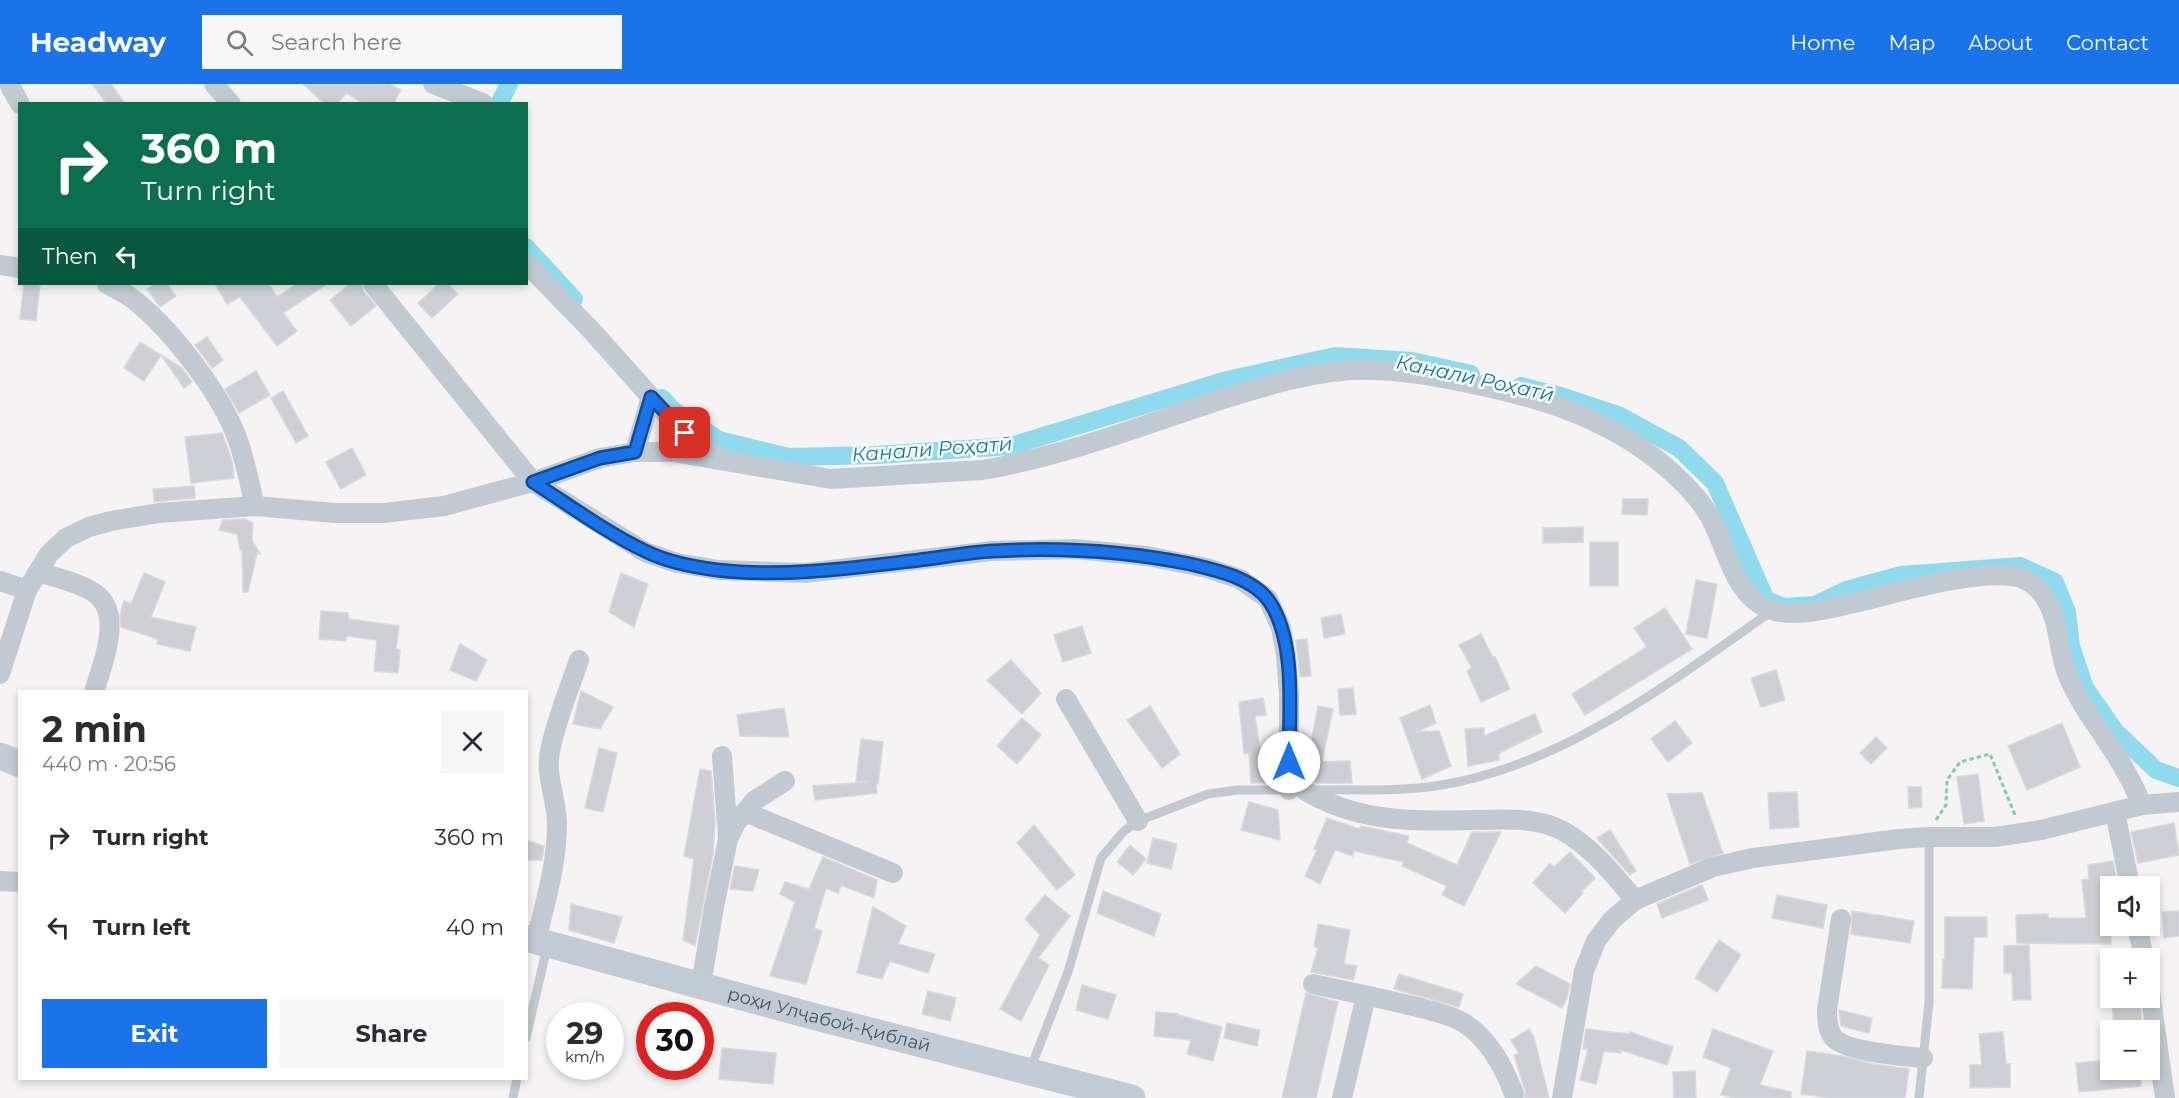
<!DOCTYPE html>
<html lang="en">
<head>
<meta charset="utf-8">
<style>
	body { margin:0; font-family:Montserrat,sans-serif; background:#f7f7f7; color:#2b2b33; height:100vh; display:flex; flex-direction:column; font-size:22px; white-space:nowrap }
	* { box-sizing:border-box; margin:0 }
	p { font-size:20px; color:#7c7c81 }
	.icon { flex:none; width:33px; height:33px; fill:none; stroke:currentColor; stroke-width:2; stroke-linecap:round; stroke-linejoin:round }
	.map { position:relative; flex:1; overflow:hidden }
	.details { position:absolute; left:18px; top:606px; width:510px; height:390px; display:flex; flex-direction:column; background:#fff; border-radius:0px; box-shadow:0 3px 9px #0003 }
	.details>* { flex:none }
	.guide { position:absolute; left:18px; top:18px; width:510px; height:183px; border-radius:0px; box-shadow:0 3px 9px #0003; background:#0b6e4f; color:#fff; overflow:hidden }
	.tools { position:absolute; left:2100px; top:792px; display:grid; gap:12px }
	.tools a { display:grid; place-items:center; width:60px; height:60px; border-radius:0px; background:#fff; box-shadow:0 3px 9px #0003; font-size:30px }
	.speed { position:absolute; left:546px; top:918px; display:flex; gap:12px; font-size:30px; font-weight:700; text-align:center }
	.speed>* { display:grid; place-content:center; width:78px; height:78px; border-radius:50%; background:#fff; box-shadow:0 3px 9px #0003; line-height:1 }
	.speed small { font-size:15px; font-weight:400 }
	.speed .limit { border:9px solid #d22; background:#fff; color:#111 }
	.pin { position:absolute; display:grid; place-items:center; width:51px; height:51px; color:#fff; margin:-26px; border-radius:12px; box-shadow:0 3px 9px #0006 }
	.me { position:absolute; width:66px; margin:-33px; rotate:0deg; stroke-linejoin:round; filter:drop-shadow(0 0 4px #0008) }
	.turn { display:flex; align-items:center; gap:21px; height:126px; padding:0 24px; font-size:27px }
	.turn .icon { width:78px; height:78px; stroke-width:2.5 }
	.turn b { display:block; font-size:42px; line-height:51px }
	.then { display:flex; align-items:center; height:57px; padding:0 24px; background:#0003; gap:12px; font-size:22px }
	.round { display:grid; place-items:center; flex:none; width:63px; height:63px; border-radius:0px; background:#f7f7f7 }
	.head { display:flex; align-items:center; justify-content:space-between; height:102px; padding:0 24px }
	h1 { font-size:36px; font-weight:700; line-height:45px }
	.cta { display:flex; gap:12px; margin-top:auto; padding:12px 24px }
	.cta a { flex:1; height:69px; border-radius:0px; background:#1a73e8; color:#fff; font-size:24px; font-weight:700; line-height:69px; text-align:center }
	.cta a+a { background:#f7f7f7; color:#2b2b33 }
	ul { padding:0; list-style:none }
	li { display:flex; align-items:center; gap:18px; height:90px; padding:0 24px }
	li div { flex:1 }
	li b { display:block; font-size:22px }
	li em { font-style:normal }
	header { display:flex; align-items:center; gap:36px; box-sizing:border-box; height:84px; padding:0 30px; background:#1a73e8; color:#fff }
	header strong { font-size:28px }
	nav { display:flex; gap:33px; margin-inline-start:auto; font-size:21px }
	.search { width:420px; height:54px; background:#f7f7f7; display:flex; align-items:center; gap:15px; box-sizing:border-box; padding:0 21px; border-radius:0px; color:#7c7c81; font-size:22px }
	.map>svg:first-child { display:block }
</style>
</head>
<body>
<header>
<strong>Headway</strong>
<div class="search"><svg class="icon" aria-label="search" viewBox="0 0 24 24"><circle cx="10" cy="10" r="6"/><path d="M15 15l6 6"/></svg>Search here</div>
<nav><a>Home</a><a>Map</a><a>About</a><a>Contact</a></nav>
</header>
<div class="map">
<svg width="2179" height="1014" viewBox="0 0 2179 1014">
	<rect width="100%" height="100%" fill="#f5f3f3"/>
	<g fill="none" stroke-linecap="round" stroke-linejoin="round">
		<!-- canal -->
		<g stroke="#90daee" stroke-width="18">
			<polyline points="499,20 509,0"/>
			<polyline points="526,163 574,215"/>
			<polyline points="1521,302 1564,313 1618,331 1679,364 1715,399 1766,516 1784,523 1815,521 1846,506 1901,491 2020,482 2055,498 2067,528 2071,562 2085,604 2115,647 2156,686 2179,694"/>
			<polyline points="662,314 673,326 719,356 789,373 875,371 1011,362 1223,297 1335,272 1412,277 1471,290"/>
		</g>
	</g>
	<!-- building -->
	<g fill="#cdcfd5" stroke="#d7d9de" stroke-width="1.5">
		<polygon points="92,0 111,0 125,20 107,20"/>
		<polygon points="303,0 389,0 401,6 393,20 365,20 346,9 337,20 325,20"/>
		<polygon points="24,200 40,200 36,237 20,235"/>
		<polygon points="155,200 167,200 176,212 160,223 147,205"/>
		<polygon points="215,200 269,200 277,213 297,200 327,200 283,229 297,247 277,262 240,213 227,220"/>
		<polygon points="350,200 361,200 364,208 376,222 351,242 330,216"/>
		<polygon points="439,200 448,200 458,210 432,234 418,219"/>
		<polygon points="207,253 223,276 212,284 195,261"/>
		<polygon points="140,258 182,284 192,298 184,304 161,271 144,297 124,284"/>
		<polygon points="256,287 270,311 239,329 225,305"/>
		<polygon points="283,307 308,352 296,359 271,314"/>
		<polygon points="222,349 232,377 234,394 191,399 185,353"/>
		<polygon points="352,364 366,391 341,405 326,378"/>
		<polygon points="194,402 195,414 154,418 153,405"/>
		<polygon points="1623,415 1648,415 1647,431 1622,430"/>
		<polygon points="245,435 253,439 252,456 260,470 257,469 248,508 243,508 242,466 240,466 237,450 219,446 223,436"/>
		<polygon points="1583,443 1583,458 1543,459 1543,444"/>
		<rect x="1590" y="458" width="28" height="44"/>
		<polygon points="144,489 165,498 151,533 196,543 190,567 157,560 158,555 121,543 120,531 124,517 131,520"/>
		<polygon points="621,489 648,500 634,543 609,528"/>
		<polygon points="1696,496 1717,500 1707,554 1686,550"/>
		<polygon points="1665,524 1692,565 1585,631 1572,610 1647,563 1634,544"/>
		<polygon points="321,527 348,529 348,535 399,542 396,565 400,566 398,589 374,587 377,556 347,552 346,557 319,555"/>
		<polygon points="1341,530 1345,550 1324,554 1321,534"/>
		<polygon points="1082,542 1091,569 1063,578 1054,551"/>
		<polygon points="1481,550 1493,574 1495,573 1510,605 1481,618 1467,587 1472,584 1459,561"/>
		<polygon points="1307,555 1311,592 1300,593 1296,556"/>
		<polygon points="460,560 487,576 476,597 450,586"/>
		<polygon points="1011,576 1041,609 1022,630 987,596"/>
		<polygon points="1776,586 1785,616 1761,623 1751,594"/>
		<polygon points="1353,604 1356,630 1340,631 1338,605"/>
		<polygon points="581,607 613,623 600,645 573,640"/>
		<polygon points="1263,614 1266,631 1255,632 1262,678 1275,677 1277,698 1251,699 1249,669 1244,670 1239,618"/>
		<polygon points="1430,621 1436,639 1416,648 1439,647 1451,682 1422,695 1400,634"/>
		<polygon points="1150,622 1180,670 1162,684 1127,636"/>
		<polygon points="1318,622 1333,625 1322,677 1317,678 1350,677 1352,699 1317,699 1311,696 1311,680 1307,681"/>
		<polygon points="784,624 789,653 740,652 737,631"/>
		<polygon points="1535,630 1542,648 1499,669 1499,676 1468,682 1465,645 1484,644 1484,652"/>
		<polygon points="1022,634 1041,651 1017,680 997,662"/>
		<polygon points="1675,637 1692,659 1668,678 1651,655"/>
		<polygon points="2062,639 2080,683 2027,706 2008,662"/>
		<polygon points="1876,653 1887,664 1871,680 1860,669"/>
		<polygon points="861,655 883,658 878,700 876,699 877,709 815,716 813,702 867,698 856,697"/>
		<polygon points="599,664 617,669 603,728 585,724"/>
		<polygon points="700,685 711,687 715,737 713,770 695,862 683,856 694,775 684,772"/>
		<polygon points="1978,690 1984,737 1964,740 1957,693"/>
		<polygon points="1908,703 1921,703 1922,723 1909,724"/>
		<polygon points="1797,708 1799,743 1770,745 1768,709"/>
		<polygon points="1702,709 1723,769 1690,780 1667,710"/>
		<polygon points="1249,718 1278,726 1280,756 1241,746"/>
		<polygon points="1327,734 1359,745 1361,742 1409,752 1407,759 1457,781 1472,748 1501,748 1464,822 1442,811 1447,802 1402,782 1404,778 1354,767 1353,772 1335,766 1320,800 1305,792 1317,766 1314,765"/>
		<polygon points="2174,739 2179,771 2138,779 2131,748"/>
		<polygon points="1034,741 1075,791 1057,806 1017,759"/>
		<polygon points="1610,746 1636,787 1630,791 1597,754"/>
		<polygon points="1153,754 1177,760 1171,785 1147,779"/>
		<polygon points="526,756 544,762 542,776 526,776"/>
		<polygon points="1130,761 1146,775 1133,791 1117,778"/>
		<polygon points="1570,768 1595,794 1582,807 1583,809 1565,829 1533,799 1550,779 1554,783"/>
		<polygon points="823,773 877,796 874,814 841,801 838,809 826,804 814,844 822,847 806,900 770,892 795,818 780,810 785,798 809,805"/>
		<polygon points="2113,777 2118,802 2110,802 2111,860 2017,859 2016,831 2048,830 2048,834 2086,834 2082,796 2089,795 2088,781"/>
		<polygon points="735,782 759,786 753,807 730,805"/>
		<polygon points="1702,801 1708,816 1662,834 1657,820"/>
		<polygon points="1103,807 1161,830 1154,852 1097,829"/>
		<polygon points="1045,811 1070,832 1038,874 1049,881 1021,937 1000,925 1040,851 1025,835"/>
		<polygon points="1777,811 1827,821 1823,844 1772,834"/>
		<polygon points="571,820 622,833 614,859 569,846"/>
		<polygon points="873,823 906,842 898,860 935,870 928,889 890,877 882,895 857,889"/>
		<polygon points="1852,827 1914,837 1910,859 1851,850"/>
		<polygon points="2179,827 2179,852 2164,854 2162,828"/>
		<polygon points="1945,833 1987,833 1987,853 1974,853 1972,905 1942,904 1943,875 1945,875"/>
		<polygon points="1318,840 1350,846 1344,880 1357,882 1353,896 1311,888 1318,864 1314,863"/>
		<polygon points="1719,856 1741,871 1717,908 1695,894"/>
		<polygon points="2029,861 2031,916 2013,916 2012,889 2004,889 2004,862"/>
		<polygon points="1536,882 1570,900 1567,914 1562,924 1516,900"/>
		<polygon points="1399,890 1463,910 1459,923 1394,905"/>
		<polygon points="1082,901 1116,911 1108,935 1076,926"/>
		<polygon points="928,907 956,914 950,937 922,930"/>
		<polygon points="1306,909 1338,918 1316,1014 1282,1014"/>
		<polygon points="2112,914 2139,914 2143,946 2122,946 2121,941 2114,942"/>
		<polygon points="1839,926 1872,934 1869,949 1841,942"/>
		<polygon points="1156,928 1178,930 1178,931 1222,943 1213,977 1187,970 1191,956 1154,952"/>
		<polygon points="1227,939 1260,946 1257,962 1224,954"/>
		<polygon points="1529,945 1534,953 1549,1014 1525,1014 1525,1006 1514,971 1519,970 1511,956"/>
		<polygon points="1586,945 1629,950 1630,948 1673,963 1667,981 1621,966 1621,969 1604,967 1596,1000 1580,996 1588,965 1583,965"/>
		<polygon points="1713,945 1773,967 1760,1001 1791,1008 1791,1014 1735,1014 1721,1011 1731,984 1703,973"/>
		<polygon points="2003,948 2006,980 2010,980 2010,1003 1970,1004 1970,981 1982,981 1979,950"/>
		<polygon points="722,964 776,969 773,1000 719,995"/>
		<polygon points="1807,967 1842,972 1873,980 1909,985 1905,1014 1829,1014 1801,1010"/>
		<polygon points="2110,976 2110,986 2140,986 2141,1002 2079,1008 2076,979"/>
		<polygon points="1695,987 1696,1014 1674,1014 1673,988"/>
	</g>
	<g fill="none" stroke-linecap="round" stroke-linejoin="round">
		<!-- path -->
		<polyline stroke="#7ad0a6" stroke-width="3" stroke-dasharray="4.5 3" stroke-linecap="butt" points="1936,736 1946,721 1947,696 1960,678 1990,670 2015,731"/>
		<!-- lane -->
		<g stroke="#c1cad2" stroke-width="9">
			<path d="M1312 706C1352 705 1395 708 1435 702 1561 684 1670 598 1772 527"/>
			<polyline points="526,954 547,863"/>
			<polyline points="1030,986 1068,888 1101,774 1124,747 1138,737 1208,710 1238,706 1289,706"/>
			<polyline points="513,1014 517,994"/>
			<polyline points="1919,1014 1929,918 1929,753"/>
		</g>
		<!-- street -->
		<g stroke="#c1cad2" stroke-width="20">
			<polyline points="9,0 20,20"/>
			<polyline points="214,0 231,20"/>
			<polyline points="433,0 483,19"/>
			<polyline points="526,179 592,247 675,340 718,374"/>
			<polyline points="0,181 20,184"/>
			<path d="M107 200C117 205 129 211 138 219 174 249 219 308 236 351 245 374 249 398 255 422"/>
			<polyline points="373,200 533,398 645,468 677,479 719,486 805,489 992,467 1075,465 1147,472 1207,484 1240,495 1268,515 1281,544 1286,571 1289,611 1289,706"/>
			<polyline points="635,368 651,313"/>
			<path d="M38 488C56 494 91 501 102 516 120 539 101 584 94 608"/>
			<polyline points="0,497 27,506"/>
			<path d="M0 590 27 506 49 470 66 454 89 443 111 437 159 429 255 422 335 429H384L444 422 533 398 600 374 635 368H673L831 395 982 386C1061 373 1138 343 1214 318 1264 302 1321 284 1374 286 1412 287 1450 295 1487 303 1540 315 1586 329 1632 358 1660 376 1692 403 1709 431 1727 462 1732 510 1769 525 1796 536 1839 522 1867 516 1903 507 1986 483 2021 494 2032 498 2041 506 2047 517 2060 540 2058 568 2068 592 2080 620 2096 640 2112 665 2124 683 2134 702 2142 721"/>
			<polyline points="1066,615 1138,737"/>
			<polyline points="722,672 728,753"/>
			<path d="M1304 706C1356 738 1414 738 1473 736 1503 736 1535 732 1563 747 1593 764 1613 790 1635 816"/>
			<polyline points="745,728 893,789"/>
			<polyline points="2115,728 2130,802"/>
			<polyline points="0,797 20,798"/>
			<path d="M1841 835 1827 926C1827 935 1827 945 1833 953 1844 968 1904 972 1923 974"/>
			<polyline points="2137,842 2144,874"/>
			<path d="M536 857C545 819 557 780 557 740 557 716 545 692 550 667 556 636 569 606 579 576"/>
			<path d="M1313 900C1349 908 1385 915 1421 924 1435 928 1452 931 1464 939 1489 955 1504 983 1514 1010"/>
			<polyline points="701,901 714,823 728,755 736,739 754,717 785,697"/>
			<polyline points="2150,908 2165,1014"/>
			<polyline points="1342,1014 1366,912"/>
			<polyline points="1562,1014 1584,887 1596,857 1612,836 1635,816 1713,783 1753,774 1899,755 1929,753 1995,753 2041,746 2142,721 2179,718"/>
		</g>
		<!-- secondary -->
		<g stroke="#c1cbd6" stroke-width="27">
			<polyline points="0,672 20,680"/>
			<path id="s1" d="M526 854 812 932 1132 1014"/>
		</g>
	</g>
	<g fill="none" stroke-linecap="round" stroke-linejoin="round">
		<!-- route casing -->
		<g stroke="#114b97" stroke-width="15">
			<path id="route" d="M685 349 651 313 635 368 600 374 533 398C569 421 607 449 645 467 667 478 693 483 717 486 788 494 858 483 928 475 950 472 972 468 993 467 1060 463 1125 467 1190 480 1216 486 1253 494 1269 517 1297 557 1289 631 1289 678"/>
		</g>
		<!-- route -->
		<use href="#route" stroke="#1a73e8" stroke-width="10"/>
	</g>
	<g text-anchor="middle" stroke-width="5" stroke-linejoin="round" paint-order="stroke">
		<!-- street labels -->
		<g font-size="18" fill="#4a5661" stroke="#fff">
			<text dy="6" stroke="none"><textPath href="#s1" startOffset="314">роҳи Улҷабой-Қиблаӣ</textPath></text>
		</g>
		<!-- water labels -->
		<g font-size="20" font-style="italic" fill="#0c7c9b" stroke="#fff">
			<text transform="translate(1475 294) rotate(12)" y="7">Канали Роҳатӣ</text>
			<text transform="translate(932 365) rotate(-4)" y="7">Канали Роҳатӣ</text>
		</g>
	</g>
</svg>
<div class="tools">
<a><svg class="icon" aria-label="sound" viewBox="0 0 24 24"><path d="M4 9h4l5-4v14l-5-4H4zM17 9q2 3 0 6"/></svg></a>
<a>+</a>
<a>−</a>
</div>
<div class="speed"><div>29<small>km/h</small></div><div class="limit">30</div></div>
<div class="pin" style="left:685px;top:349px;background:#d93025"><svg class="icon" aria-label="arrive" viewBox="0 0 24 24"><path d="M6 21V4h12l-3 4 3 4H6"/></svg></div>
<svg class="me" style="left:1289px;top:678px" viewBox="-20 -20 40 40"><circle r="19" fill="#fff"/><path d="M0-13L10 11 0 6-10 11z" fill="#1a73e8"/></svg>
<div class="guide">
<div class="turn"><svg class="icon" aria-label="right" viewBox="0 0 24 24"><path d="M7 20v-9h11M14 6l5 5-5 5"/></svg><div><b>360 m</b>Turn right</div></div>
<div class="then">Then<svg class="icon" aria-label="left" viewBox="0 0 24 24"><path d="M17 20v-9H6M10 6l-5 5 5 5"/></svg></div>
</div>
<section class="details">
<div class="head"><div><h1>2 min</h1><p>440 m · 20:56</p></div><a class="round"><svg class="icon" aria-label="close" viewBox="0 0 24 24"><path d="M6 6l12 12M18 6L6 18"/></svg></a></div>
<ul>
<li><svg class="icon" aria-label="right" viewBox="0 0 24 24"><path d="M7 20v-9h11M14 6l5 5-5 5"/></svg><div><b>Turn right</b></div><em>360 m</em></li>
<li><svg class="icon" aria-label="left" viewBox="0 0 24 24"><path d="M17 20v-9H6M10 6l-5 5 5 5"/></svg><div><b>Turn left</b></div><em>40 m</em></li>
</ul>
<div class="cta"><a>Exit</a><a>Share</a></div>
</section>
</div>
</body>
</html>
